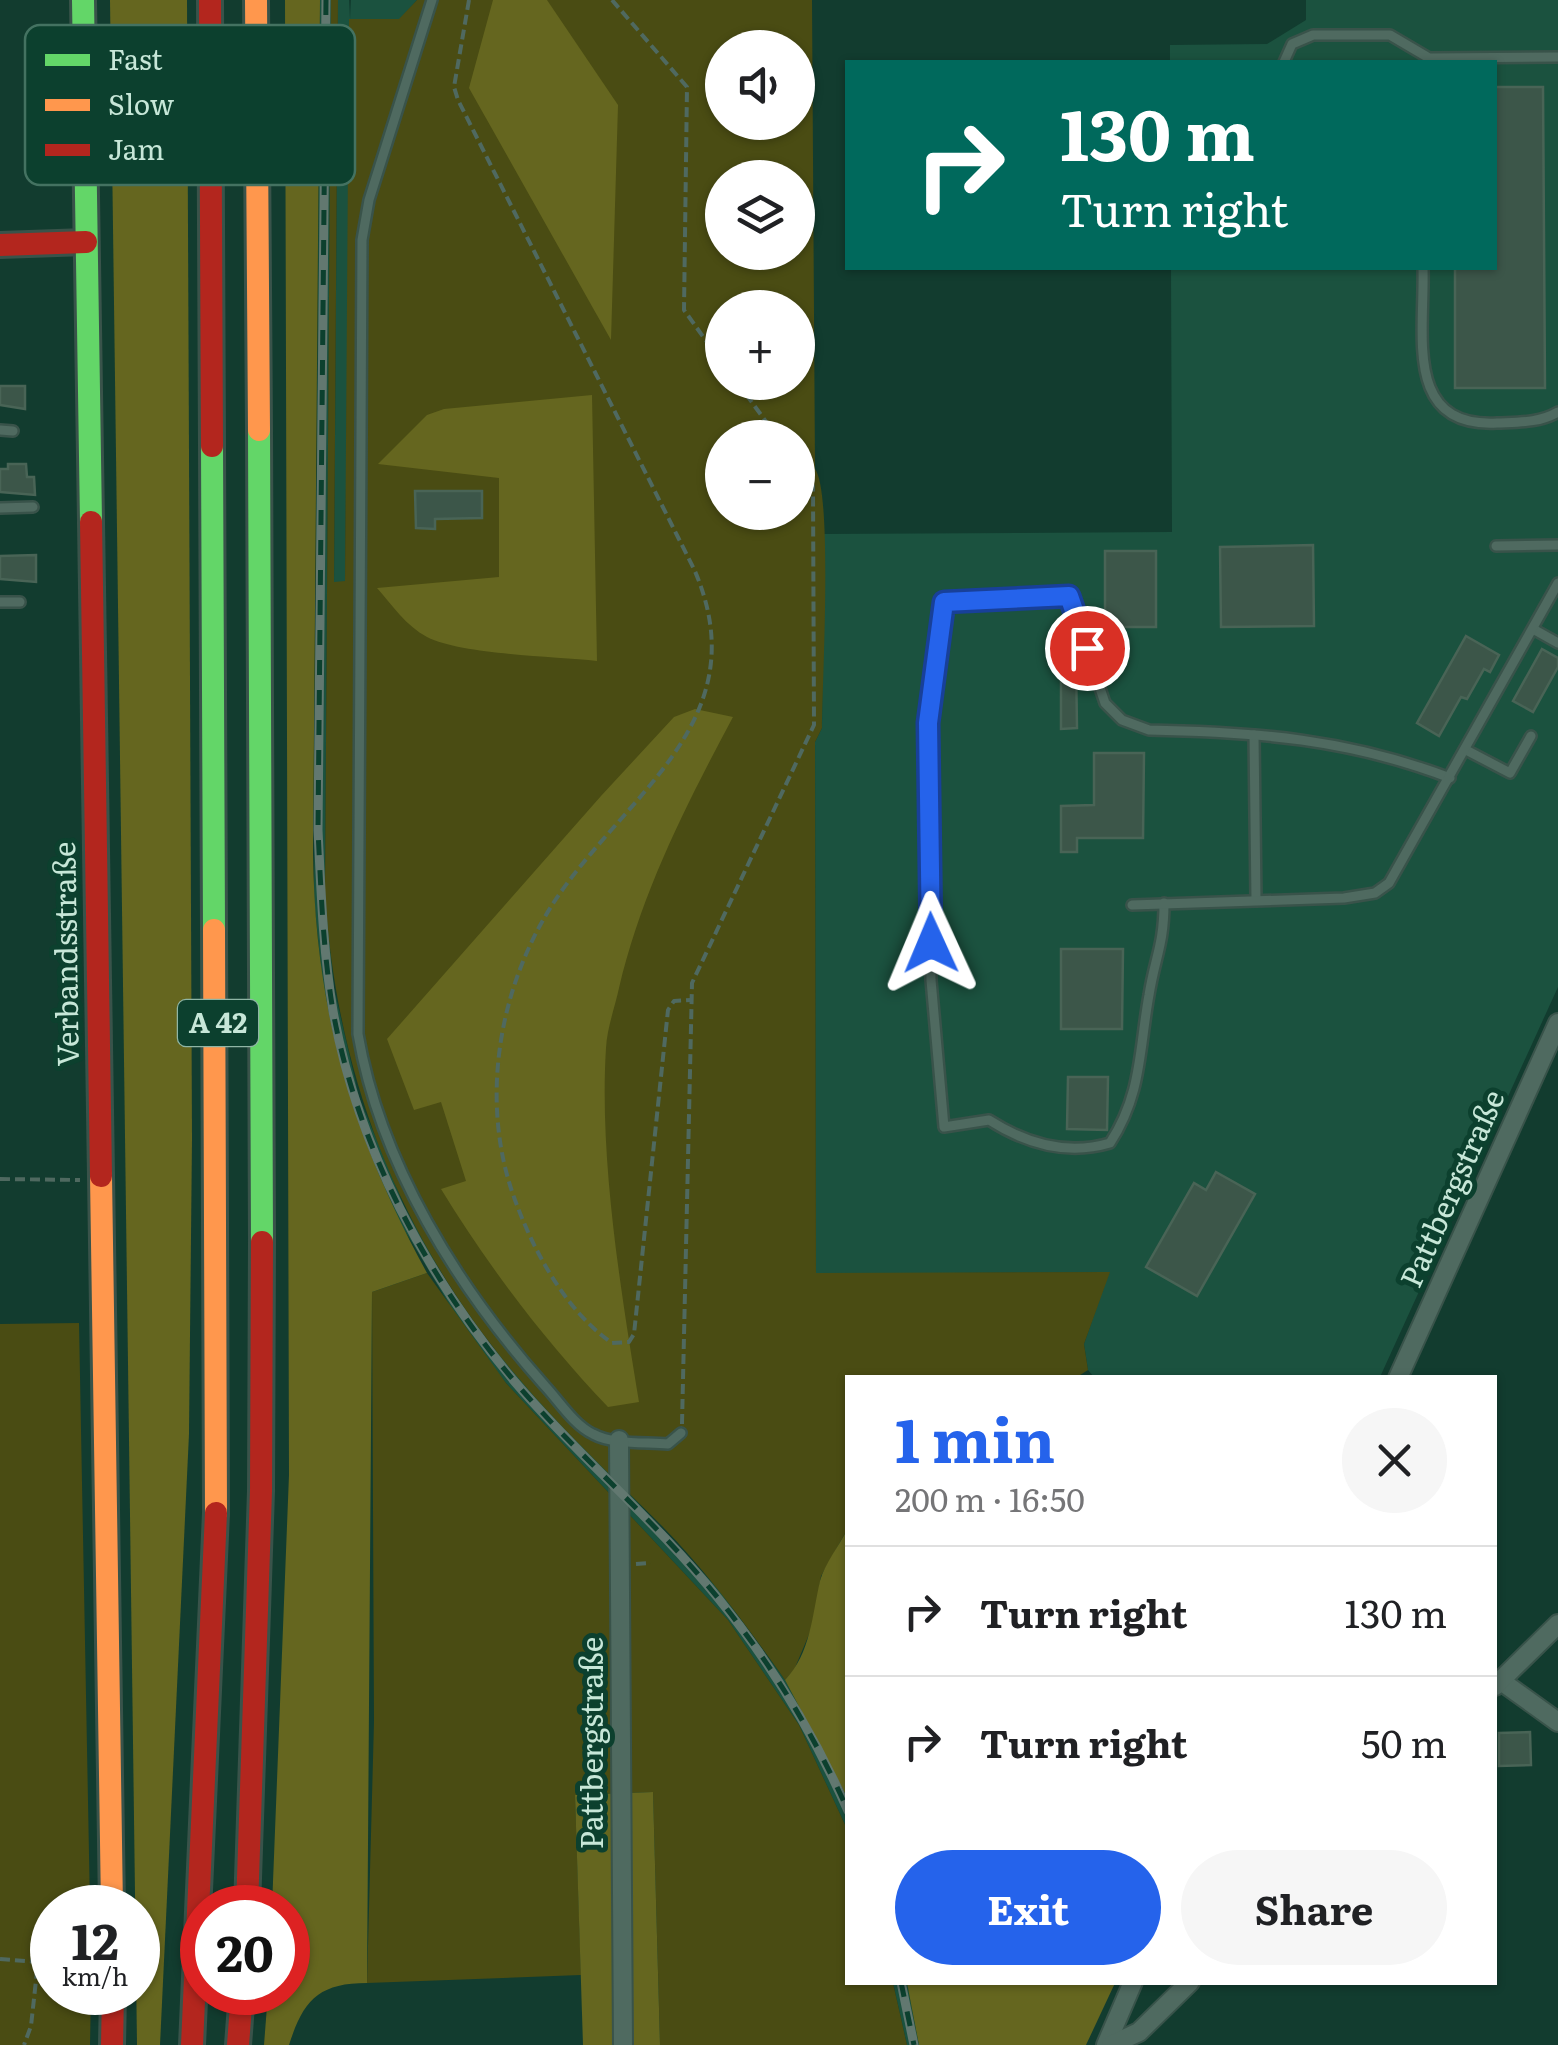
<!DOCTYPE html>
<html lang="en">
<head>
<meta charset="utf-8">
<style>
	body { margin:0; font-family:Literata,serif; background:#f6f6f6; color:#202124; height:100vh; display:flex; flex-direction:column; font-size:38px; white-space:nowrap }
	* { box-sizing:border-box; margin:0 }
	p { font-size:32px; color:#757577 }
	.icon { flex:none; width:55px; height:55px; fill:none; stroke:currentColor; stroke-width:2; stroke-linecap:round; stroke-linejoin:round }
	.map { position:relative; flex:1; overflow:hidden }
	.drawer { position:absolute; left:845px; top:1375px; width:652px; height:610px; display:flex; flex-direction:column; background:#fff; border-radius:0px; box-shadow:0 2px 8px #0004 }
	.drawer>* { flex:none }
	.top-card { position:absolute; left:845px; top:60px; width:652px; height:210px; border-radius:0px; box-shadow:0 2px 8px #0004; background:#00695c; color:#fff; overflow:hidden }
	.buttons { position:absolute; left:705px; top:30px; display:grid; gap:20px }
	.buttons a { display:grid; place-items:center; width:110px; height:110px; border-radius:50%; background:#fff; box-shadow:0 2px 8px #0004; font-size:50px }
	.speed { position:absolute; left:30px; top:1885px; display:flex; gap:20px; font-size:50px; font-weight:700; text-align:center }
	.speed>* { display:grid; place-content:center; width:130px; height:130px; border-radius:50%; background:#fff; box-shadow:0 2px 8px #0004; line-height:1 }
	.speed small { font-size:25px; font-weight:400 }
	.speed .limit { border:15px solid #d22; background:#fff; color:#111 }
	.pin { position:absolute; display:grid; place-items:center; width:85px; height:85px; color:#fff; margin:-42px; border:5px solid #fff; border-radius:50%; box-shadow:0 2px 10px #0007 }
	.me { position:absolute; width:110px; margin:-55px; rotate:359deg; stroke-linejoin:round; filter:drop-shadow(0 0 8px #0008) }
	.turn { display:flex; align-items:center; gap:35px; height:210px; padding:0 50px; font-size:45px }
	.turn .icon { width:130px; height:130px; stroke-width:2.5 }
	.turn b { display:block; font-size:70px; line-height:85px }
	.round { display:grid; place-items:center; flex:none; width:105px; height:105px; border-radius:52px; background:#f6f6f6 }
	.summary { display:flex; align-items:center; justify-content:space-between; height:170px; padding:0 50px }
	h1 { font-size:60px; font-weight:700; line-height:75px; color:#2563eb }
	.action { display:flex; gap:20px; margin-top:auto; padding:20px 50px }
	.action a { flex:1; height:115px; border-radius:60px; background:#2563eb; color:#fff; font-size:40px; font-weight:700; line-height:115px; text-align:center }
	.action a+a { background:#f6f6f6; color:#202124 }
	ul { padding:0; list-style:none }
	li { display:flex; align-items:center; gap:30px; height:130px; padding:0 50px; border-top:2px solid #e0e0e0 }
	li div { flex:1 }
	li b { display:block; font-size:38px }
	li em { font-style:normal }
	.map>svg:first-child { display:block }
</style>
</head>
<body>
<div class="map">
<svg width="1558" height="2045" viewBox="0 0 1558 2045">
	<rect width="100%" height="100%" fill="#123c2f"/>
	<!-- built -->
	<g fill="#1b523f">
		<polygon points="320,0 331,0 325,891 334,988 359,1097 404,1206 447,1283 490,1344 719,1590 785,1680 847,1797 847,1829 799,1725 728,1620 506,1383 467,1334 393,1211 347,1095 324,996 314,900"/>
		<polygon points="338,0 349,0 350,19 351,0 417,0 400,19 351,20 345,582 334,582"/>
		<polygon points="1306,0 1558,0 1558,987 1380,1377 1094,1377 1088,1370 1084,1344 1109,1272 816,1274 815,742 822,728 823,534 1172,532 1171,268 1495,268 1495,62 1170,62 1170,45 1267,44 1306,20"/>
		<polygon points="893,1983 907,1983 919,2045 907,2045"/>
	</g>
	<!-- green -->
	<g fill="#4a4c13" fill-rule="evenodd">
		<path d="M331 0H338L334 582 345 581 349 19H399L417 0H812L815 469C833 493 822 685 822 728L815 742 816 1273 1110 1272 1084 1344 1088 1370 1077 1377 848 1378 847 1530 821 1576 813 1625 794 1670 785 1680C747 1626 708 1573 662 1526 612 1476 560 1428 515 1374 398 1236 335 1071 325 891ZM722 48H798V122H722ZM722 178H798V252H722ZM722 308H798V382H722ZM722 438H798V512H722Z"/>
		<polygon points="427,1273 506,1383 728,1620 799,1725 847,1829 848,1982 893,1983 907,2045 660,2045 653,1792 575,1795 581,1975 367,1983 374,1722 372,1292"/>
		<polygon points="79,1323 90,1907 52,1908 52,1992 91,1993 90,2045 0,2045 0,1324"/>
	</g>
	<!-- forest -->
	<g fill="#65661f">
		<polygon points="110,0 187,0 192,1138 189,1434 160,2045 137,2045"/>
		<path d="M285 0H320L313 853C315 1011 352 1135 427 1273L372 1292 367 1983C318 1983 303 2001 289 2045H264L268 1993 288 1992V1908L272 1907 289 1475Z"/>
		<polygon points="493,0 547,0 618,105 611,340 469,88"/>
		<path d="M592 395 597 661C554 656 463 655 427 637 406 626 392 605 377 588L499 577V478L378 464 427 415 444 409Z"/>
		<path d="M695 709 733 717C686 805 642 891 619 988 615 1007 607 1028 606 1048 599 1159 621 1292 639 1402L608 1407C545 1341 488 1266 441 1189L466 1181 441 1102 414 1110 387 1039 601 796 674 717Z"/>
		<path d="M847 1530V1797L785 1680C811 1653 812 1615 820 1581 825 1563 839 1546 847 1530Z"/>
		<polygon points="653,1792 660,2045 583,2045 575,1795"/>
		<polygon points="907,1983 907,1982 1115,1983 1086,2045 919,2045"/>
	</g>
	<!-- building -->
	<g fill="#3c5649" stroke="#496456" stroke-width="2.5">
		<polygon points="1495,87 1543,87 1545,388 1455,388 1455,268 1495,268"/>
		<polygon points="0,386 25,386 25,409 0,405"/>
		<polygon points="8,464 26,464 27,477 34,477 35,495 0,492 0,469 8,469"/>
		<polygon points="415,491 482,491 482,518 435,519 435,529 416,528"/>
		<polygon points="1313,545 1314,626 1221,627 1220,547"/>
		<rect x="1105" y="551" width="51" height="76"/>
		<polygon points="36,555 36,582 0,579 0,556"/>
		<polygon points="1466,636 1499,655 1490,672 1484,669 1467,699 1461,697 1439,736 1417,723"/>
		<polygon points="1542,649 1558,658 1558,667 1533,712 1513,701"/>
		<polygon points="1061,662 1076,662 1077,728 1061,729"/>
		<polygon points="1094,753 1144,753 1143,838 1077,838 1077,852 1061,852 1061,806 1094,805"/>
		<polygon points="1061,949 1123,949 1122,1029 1061,1029"/>
		<polygon points="1068,1077 1108,1077 1107,1130 1067,1129"/>
		<polygon points="1216,1172 1255,1194 1197,1296 1146,1267 1194,1183 1206,1190"/>
		<polygon points="1530,1732 1531,1765 1499,1766 1499,1733"/>
	</g>
	<g fill="none" stroke-linecap="round" stroke-linejoin="round">
		<!-- lane casing -->
		<g stroke="#39534a" stroke-width="14">
			<g id="lane">
				<path d="M432 0 369 200 362 240 358 1034C380 1164 458 1288 545 1386 559 1401 574 1425 593 1434 613 1445 645 1442 668 1444L681 1433"/>
				<polyline points="1284,62 1292,44 1313,35 1390,35 1429,58 1558,57"/>
				<path d="M1423 268C1425 334 1403 428 1497 423 1519 422 1539 423 1558 412"/>
				<polyline points="0,430 13,431"/>
				<polyline points="0,508 33,507"/>
				<polyline points="1496,546 1558,545"/>
				<polyline points="0,602 20,602"/>
				<polyline points="1533,629 1558,643"/>
				<polyline points="1254,735 1256,900"/>
				<polyline points="1466,750 1510,773 1531,736"/>
				<path d="M1164 903C1164 945 1155 957 1149 995 1139 1050 1142 1094 1110 1143 1066 1156 1025 1143 989 1120L944 1127 931 980 928 723 945 603 1069 596 1105 703 1122 720 1149 730C1256 732 1349 739 1450 778"/>
				<polyline points="1132,905 1344,898 1375,893 1389,883 1558,583"/>
			</g>
		</g>
		<!-- street casing -->
		<g stroke="#39534a" stroke-width="22">
			<g id="street">
				<polyline points="1398,1378 1558,1023"/>
				<polyline points="619,1440 623,2045"/>
				<polyline points="1501,1681 1558,1722"/>
				<polyline points="1495,1686 1558,1624"/>
				<polyline points="1106,2045 1133,1982"/>
				<polyline points="1111,2045 1139,2032 1190,1982"/>
			</g>
		</g>
		<!-- fast casing -->
		<g stroke="#39534a" stroke-width="28">
			<g id="fast">
				<polyline points="83,0 91,522"/>
				<polyline points="259,430 262,1242"/>
				<polyline points="212,446 214,930"/>
			</g>
		</g>
		<!-- slow casing -->
		<g stroke="#39534a" stroke-width="28">
			<g id="slow">
				<polyline points="256,0 259,430"/>
				<polyline points="214,930 216,1513"/>
				<polyline points="101,1176 112,1908"/>
			</g>
		</g>
		<!-- jam casing -->
		<g stroke="#39534a" stroke-width="28">
			<g id="jam">
				<polyline points="210,0 212,446"/>
				<polyline points="0,245 86,242"/>
				<polyline points="91,522 101,1176"/>
				<polyline points="247,1908 261,1491 262,1242"/>
				<polyline points="112,2045 113,1992"/>
				<polyline points="192,2045 216,1513"/>
				<polyline points="238,2045 242,1992"/>
			</g>
		</g>
		<!-- path -->
		<g stroke="#4f6960" stroke-width="4" stroke-dasharray="10 5" stroke-linecap="butt">
			<path d="M469 0 454 87 458 100 694 569C760 720 626 793 554 902 498 988 479 1103 515 1200 534 1252 566 1311 612 1343L629 1342 634 1334 668 1010 674 1001 691 1000"/>
			<polyline points="612,0 687,87 684,310 722,363"/>
			<polyline points="737,382 778,438"/>
			<polyline points="0,1179 80,1180"/>
			<polyline points="682,1424 692,983 814,725 813,486 798,465"/>
			<polyline points="636,1564 651,1563"/>
			<polyline points="0,1959 38,1962 31,2026 24,2045"/>
		</g>
		<!-- lane -->
		<use href="#lane" stroke="#4f6a60" stroke-width="9"/>
		<!-- street -->
		<use href="#street" stroke="#4f6a60" stroke-width="18"/>
		<!-- fast -->
		<use href="#fast" stroke="#63d668" stroke-width="22"/>
		<!-- slow -->
		<use href="#slow" stroke="#ff974d" stroke-width="22"/>
		<!-- jam -->
		<use href="#jam" stroke="#b3261e" stroke-width="22"/>
		<!-- rail casing -->
		<g stroke="#627870" stroke-width="9">
			<g id="rail">
				<path d="M326 0 318 830C321 891 323 951 333 1011 358 1149 426 1276 515 1382 579 1457 656 1521 718 1598 771 1663 814 1734 848 1811"/>
				<polyline points="901,1982 914,2045"/>
			</g>
		</g>
		<!-- rail -->
		<use href="#rail" stroke="#0c402e" stroke-width="5" stroke-dasharray="15" stroke-linecap="butt"/>
	</g>
	<g fill="none" stroke-linecap="round" stroke-linejoin="round">
		<!-- route casing -->
		<g stroke="#184099" stroke-width="25">
			<polyline id="route" points="931,943 928,723 944,602 1069,596 1087,648"/>
		</g>
		<!-- route -->
		<use href="#route" stroke="#2563eb" stroke-width="18"/>
	</g>
	<g text-anchor="middle" stroke-width="10" stroke-linejoin="round" paint-order="stroke">
		<!-- shield labels -->
		<rect fill="#0c402e" stroke="#8fb5a5" stroke-width="2.5" x="178" y="1000" width="80" height="46" rx="8"/>
		<g font-size="28" font-weight="bold" fill="#c7e7d8">
			<text x="218" y="1033">A 42</text>
		</g>
		<!-- street labels -->
		<g font-size="30" fill="#c7e7d8" stroke="#0c402e">
			<text transform="translate(67 954) rotate(-91)" y="10">Verbandsstraße</text>
			<text transform="translate(1453 1189) rotate(-66)" y="10">Pattbergstraße</text>
			<text transform="translate(593 1743) rotate(-90)" y="10">Pattbergstraße</text>
		</g>
	</g>
	<!-- legend -->
	<rect x="25" y="25" width="330" height="160" rx="15" fill="#0c402e" stroke="#447261" stroke-width="2.5"/>
	<rect x="45" y="54" width="45" height="12" fill="#63d668"/>
	<rect x="45" y="99" width="45" height="12" fill="#ff974d"/>
	<rect x="45" y="144" width="45" height="12" fill="#b3261e"/>
	<g font-size="28" fill="#c7e7d8">
		<text x="108" y="70">Fast</text>
		<text x="108" y="115">Slow</text>
		<text x="108" y="160">Jam</text>
	</g>
</svg>
<div class="buttons">
<a><svg class="icon" aria-label="sound" viewBox="0 0 24 24"><path d="M4 9h4l5-4v14l-5-4H4zM17 9q2 3 0 6"/></svg></a>
<a><svg class="icon" aria-label="layers" viewBox="0 0 24 24"><path d="M12 4l9 5-9 5-9-5zM3 14l9 5 9-5"/></svg></a>
<a>+</a>
<a>−</a>
</div>
<div class="speed"><div>12<small>km/h</small></div><div class="limit">20</div></div>
<div class="pin" style="left:1087px;top:648px;background:#d93025"><svg class="icon" aria-label="arrive" viewBox="0 0 24 24"><path d="M6 21V4h12l-3 4 3 4H6"/></svg></div>
<svg class="me" style="left:931px;top:943px" viewBox="-20 -20 40 40"><path d="M0-17L14 15 0 8-14 15z" fill="#2563eb" stroke="#fff" stroke-width="4"/></svg>
<div class="top-card">
<div class="turn"><svg class="icon" aria-label="right" viewBox="0 0 24 24"><path d="M7 20v-9h11M14 6l5 5-5 5"/></svg><div><b>130 m</b>Turn right</div></div>
</div>
<section class="drawer">
<div class="summary"><div><h1>1 min</h1><p>200 m · 16:50</p></div><a class="round"><svg class="icon" aria-label="close" viewBox="0 0 24 24"><path d="M6 6l12 12M18 6L6 18"/></svg></a></div>
<ul>
<li><svg class="icon" aria-label="right" viewBox="0 0 24 24"><path d="M7 20v-9h11M14 6l5 5-5 5"/></svg><div><b>Turn right</b></div><em>130 m</em></li>
<li><svg class="icon" aria-label="right" viewBox="0 0 24 24"><path d="M7 20v-9h11M14 6l5 5-5 5"/></svg><div><b>Turn right</b></div><em>50 m</em></li>
</ul>
<div class="action"><a>Exit</a><a>Share</a></div>
</section>
</div>
</body>
</html>
